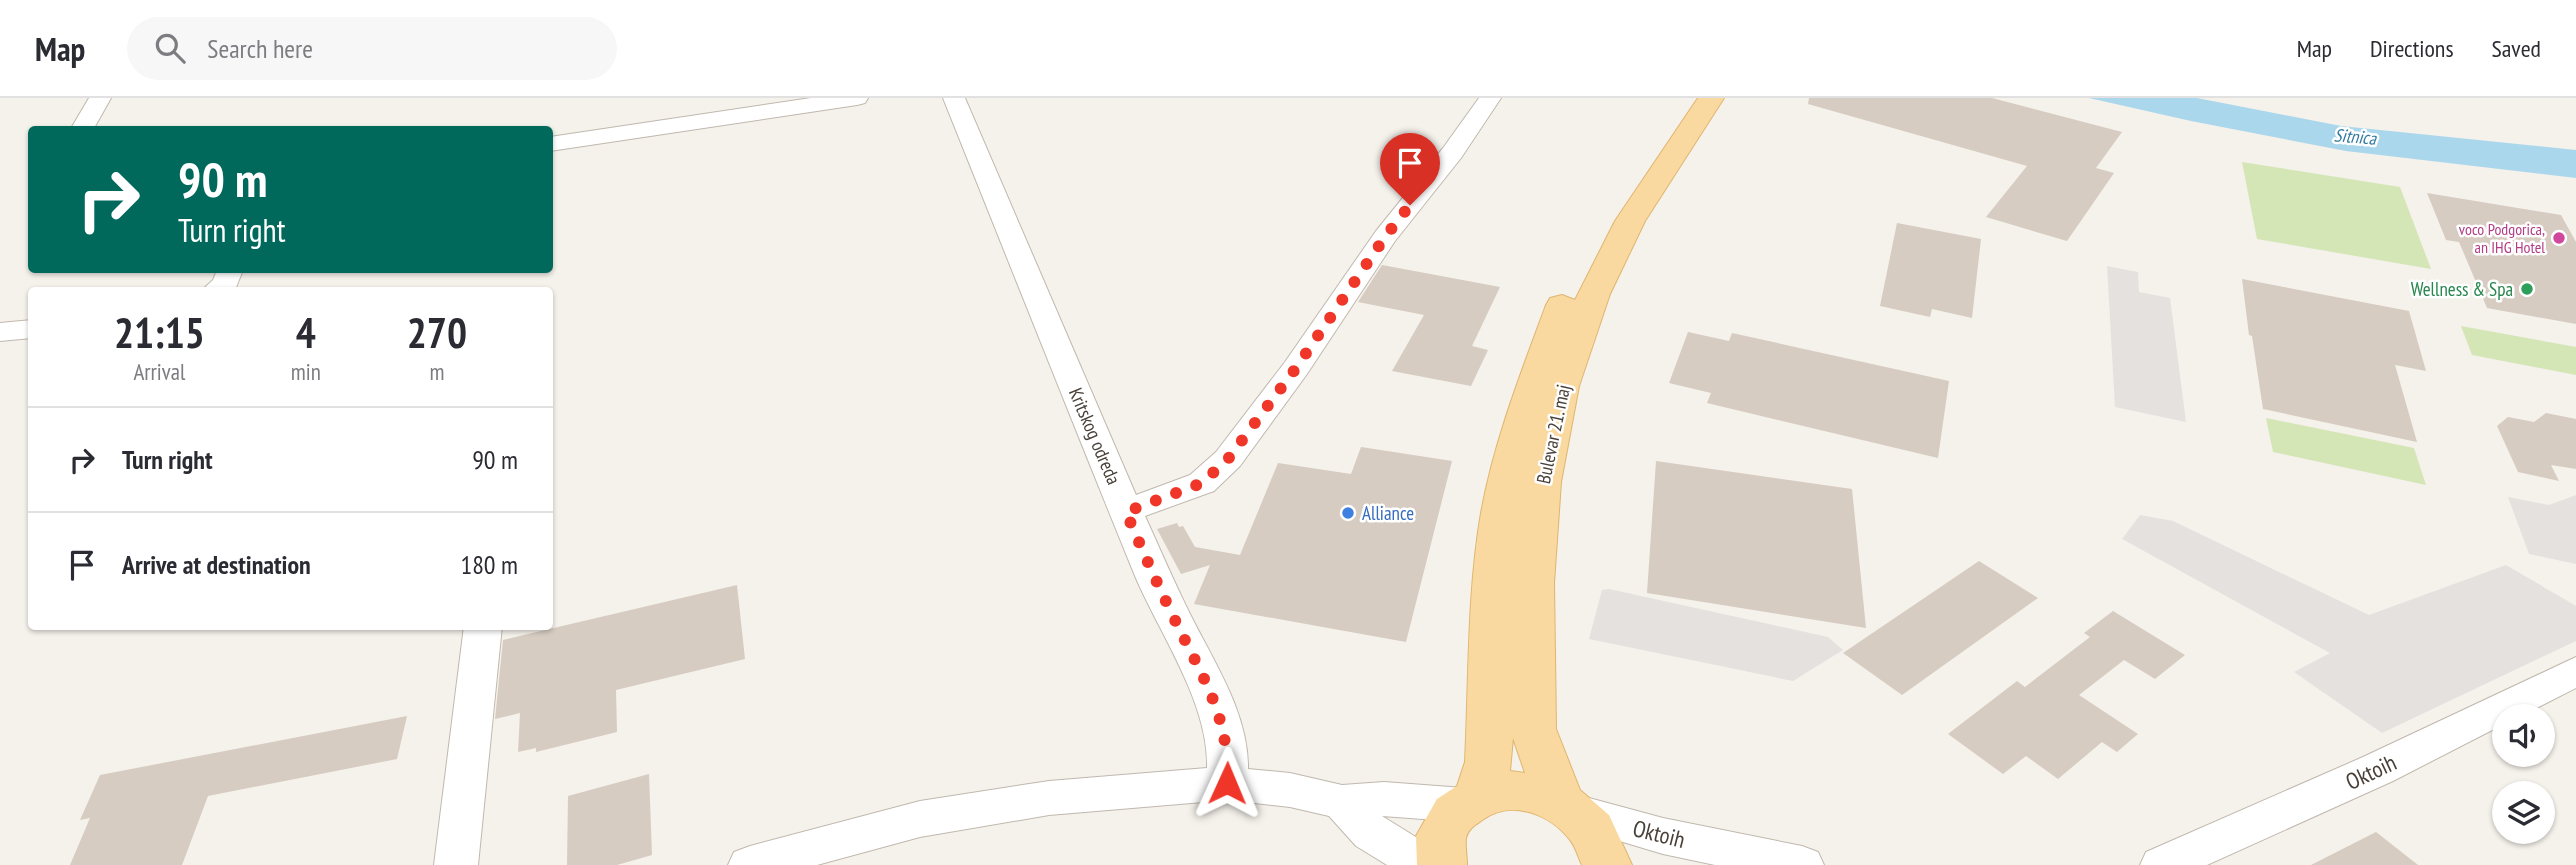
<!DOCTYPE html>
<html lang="en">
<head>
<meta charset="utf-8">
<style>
	body { margin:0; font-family:"PT Sans Narrow",sans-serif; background:#f7f7f7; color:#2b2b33; height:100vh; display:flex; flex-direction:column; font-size:26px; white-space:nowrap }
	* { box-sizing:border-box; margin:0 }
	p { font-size:23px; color:#7c7c81 }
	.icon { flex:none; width:38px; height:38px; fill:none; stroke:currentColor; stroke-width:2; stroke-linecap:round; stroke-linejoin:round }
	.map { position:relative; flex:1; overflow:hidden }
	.panel { position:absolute; left:28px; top:189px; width:525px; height:343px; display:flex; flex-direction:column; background:#fff; border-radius:7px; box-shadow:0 2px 5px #0004 }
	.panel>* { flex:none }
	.hud { position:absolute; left:28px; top:28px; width:525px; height:147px; border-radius:7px; box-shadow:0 2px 5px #0004; background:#00695c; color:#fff; overflow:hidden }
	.buttons { position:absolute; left:2492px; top:606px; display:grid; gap:14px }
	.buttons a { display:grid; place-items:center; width:63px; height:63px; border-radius:50%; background:#fff; box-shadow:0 2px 5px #0004; font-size:35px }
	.pin { position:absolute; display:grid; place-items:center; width:60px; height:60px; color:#fff; margin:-72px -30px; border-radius:50% 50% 50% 0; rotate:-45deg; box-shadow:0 0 7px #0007 }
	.pin .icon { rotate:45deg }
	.me { position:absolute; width:77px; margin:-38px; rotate:1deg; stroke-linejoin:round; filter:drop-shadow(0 0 5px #0008) }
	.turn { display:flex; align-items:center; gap:24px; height:147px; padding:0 35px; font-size:32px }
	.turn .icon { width:91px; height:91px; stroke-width:2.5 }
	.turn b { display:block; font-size:49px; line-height:60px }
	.eta { display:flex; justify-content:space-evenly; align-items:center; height:119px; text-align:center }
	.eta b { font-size:42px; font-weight:700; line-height:49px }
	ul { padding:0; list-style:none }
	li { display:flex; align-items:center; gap:21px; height:105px; padding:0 35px; border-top:2px solid #e1e1e2 }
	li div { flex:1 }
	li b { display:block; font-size:26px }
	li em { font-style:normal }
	header { display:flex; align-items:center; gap:42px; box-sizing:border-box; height:98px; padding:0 35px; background:#fff; border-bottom:2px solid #e1e1e2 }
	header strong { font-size:33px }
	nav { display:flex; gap:38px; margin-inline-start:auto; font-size:24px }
	.search { width:490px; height:63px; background:#f7f7f7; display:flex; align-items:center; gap:18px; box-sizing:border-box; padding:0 24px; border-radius:38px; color:#7c7c81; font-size:26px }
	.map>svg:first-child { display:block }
</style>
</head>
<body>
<header>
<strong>Map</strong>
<div class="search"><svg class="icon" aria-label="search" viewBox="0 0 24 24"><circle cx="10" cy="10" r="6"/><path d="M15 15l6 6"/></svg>Search here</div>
<nav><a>Map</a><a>Directions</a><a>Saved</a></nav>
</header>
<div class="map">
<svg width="2576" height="767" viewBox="0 0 2576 767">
	<rect width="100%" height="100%" fill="#f5f1eb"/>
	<!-- green -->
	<g fill="#d4e6b6">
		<polygon points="2242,64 2400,89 2431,171 2257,141"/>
		<polygon points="2461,228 2576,249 2576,277 2472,257"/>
		<polygon points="2266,320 2414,350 2426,387 2273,354"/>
	</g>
	<!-- parking -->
	<g fill="#e4e1df">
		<polygon points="2107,168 2138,174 2139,194 2170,200 2186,324 2115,309"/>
		<polygon points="2576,397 2576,466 2529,456 2508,399 2549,407"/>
		<polygon points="2140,417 2173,423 2369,517 2506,467 2576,508 2576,543 2382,635 2294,574 2330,555 2122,441"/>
		<polygon points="1609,491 1828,539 1843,552 1793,583 1589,541 1602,492"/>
	</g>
	<!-- water -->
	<polygon fill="#abd7ed" points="2089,0 2197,0 2341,28 2576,52 2576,80 2346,53 2191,23"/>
	<!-- building -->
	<g fill="#d6ccc1">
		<polygon points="1809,0 1992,0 2122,34 2096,70 2114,75 2067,143 1986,119 2027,68 1808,6"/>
		<polygon points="2427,95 2561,117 2576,144 2576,226 2487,210 2459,144 2446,142"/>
		<polygon points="1897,125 1981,141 1972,220 1932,211 1930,219 1880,208"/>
		<polygon points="1382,167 1500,189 1472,248 1488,252 1471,288 1392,273 1424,217 1358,204"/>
		<polygon points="2242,181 2409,213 2426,273 2395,267 2417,344 2263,311 2252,238 2249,237"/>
		<polygon points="1688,234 1729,243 1732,235 1949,283 1938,360 1707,305 1711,295 1669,285"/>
		<polygon points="2546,315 2576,321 2576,371 2551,367 2559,383 2518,374 2497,328 2508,319 2534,324"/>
		<polygon points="1361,349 1452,363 1406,544 1194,506 1210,467 1181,476 1157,431 1177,425 1179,429 1183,428 1195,449 1240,457 1278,365 1351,376"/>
		<polygon points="1656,363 1852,391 1866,530 1647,495"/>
		<polygon points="1979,463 2038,500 1902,597 1843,555"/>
		<polygon points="737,487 745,561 616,592 617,634 536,654 536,650 518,654 520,615 495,621 503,542"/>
		<polygon points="2113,513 2185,557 2155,581 2124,562 2079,597 2138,636 2117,654 2102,644 2058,681 2026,658 2003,676 1948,636 2017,583 2025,589 2090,539 2084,535"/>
		<polygon points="407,618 397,661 208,698 182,767 70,767 90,720 80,722 100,677"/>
		<polygon points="649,676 652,757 617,767 567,767 568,698"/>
		<polygon points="2376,734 2418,767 2311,767"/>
	</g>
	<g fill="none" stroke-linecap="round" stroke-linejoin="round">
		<!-- minor casing -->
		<g stroke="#c0b8ae" stroke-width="2">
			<g id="minor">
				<polygon points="89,0 111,0 93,32 70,32"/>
				<polygon points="811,0 868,0 865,5 857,7 550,53 550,39"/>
				<path d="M943 0H965L1136 397 1190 377 1216 354 1285 264 1376 133 1443 50 1479 0H1501L1461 60 1395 143 1307 276 1240 368 1214 393 1145 418C1160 451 1174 484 1190 516 1214 564 1249 616 1248 671L1290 675 1342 687 1384 684 1464 690 1479 695 1485 707 1479 719 1464 724 1382 718 1440 754 1446 767H1387L1356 748 1329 718 1290 709 1227 702 1049 717 920 739 817 767H728L734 754 750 748 920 703 1049 683 1207 670C1209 605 1160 537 1135 478 1070 319 1007 159 943 0Z"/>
				<polygon points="217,172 243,172 235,192 202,192 213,182"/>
				<polygon points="32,222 32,240 0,243 0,225"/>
				<polygon points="464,528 502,528 478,767 434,767"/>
				<polygon points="2576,559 2576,590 2521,618 2504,618 2504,626 2393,683 2207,767 2140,767 2146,754 2363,659"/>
				<polygon points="1578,697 1663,720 1802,748 1818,754 1824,767 1715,767 1663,756 1563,726 1557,714 1563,702"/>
			</g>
		</g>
		<!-- major casing -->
		<g stroke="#dfb56f" stroke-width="2">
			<path id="major" d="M1698 0H1724L1645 123 1610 196 1579 288 1561 384 1554 485 1556 631 1580 692 1609 717 1632 767H1582C1578 759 1576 749 1570 742 1551 717 1513 701 1484 721 1477 726 1468 730 1466 740 1465 748 1467 759 1467 767H1417L1416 738 1437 701 1457 688 1465 664C1469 583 1467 495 1481 415 1494 343 1521 275 1546 207L1550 200 1562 197 1575 202 1615 123ZM1513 640 1525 675 1510 673Z"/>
		</g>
		<!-- minor -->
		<use href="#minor" fill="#fff" fill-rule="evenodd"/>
		<!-- major -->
		<use href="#major" fill="#f9d99f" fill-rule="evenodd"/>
	</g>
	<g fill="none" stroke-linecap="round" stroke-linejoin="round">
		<!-- route -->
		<path stroke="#ef3628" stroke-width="12" stroke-dasharray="0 21.6" d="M1227 685C1231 619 1200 575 1173 518 1156 483 1141 449 1126 414L1202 385 1228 361 1296 270 1385 139 1410 107"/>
	</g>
	<!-- markers -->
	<circle fill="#d1479c" stroke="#fff" stroke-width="2.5" cx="2559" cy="140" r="7"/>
	<circle fill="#2e9e5b" stroke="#fff" stroke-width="2.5" cx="2527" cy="191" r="7"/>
	<circle fill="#3f7fe0" stroke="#fff" stroke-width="2.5" cx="1348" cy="415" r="7"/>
	<g text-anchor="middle" stroke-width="5" stroke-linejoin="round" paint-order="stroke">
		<!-- far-hotel labels -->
		<g font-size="16" fill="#b23c85" stroke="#fff" text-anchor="end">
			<text x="2545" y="137">voco Podgorica,<tspan x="2545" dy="18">an IHG Hotel</tspan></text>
		</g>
		<!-- far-water labels -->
		<g font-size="18" font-style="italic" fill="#327aa0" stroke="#fff">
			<text transform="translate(2355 39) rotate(5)" y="6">Sitnica</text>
		</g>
		<!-- leisure labels -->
		<g font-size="19" fill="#27864d" stroke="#fff" text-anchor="end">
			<text x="2513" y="198">Wellness &amp; Spa</text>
		</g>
		<!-- street labels -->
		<g font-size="19" fill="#494139" stroke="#fff">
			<text transform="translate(1553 336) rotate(-78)" y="7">Bulevar 21. maj</text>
			<text transform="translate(1095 338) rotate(67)" y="7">Kritskog odreda</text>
		</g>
		<!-- shop labels -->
		<g font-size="19" fill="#366cbe" stroke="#fff" text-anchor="start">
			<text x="1362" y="422">Alliance</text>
		</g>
		<!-- near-street labels -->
		<g font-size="23" fill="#494139" stroke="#fff">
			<text transform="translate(2371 674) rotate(-25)" y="8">Oktoih</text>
			<text transform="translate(1659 736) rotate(14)" y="8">Oktoih</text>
		</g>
	</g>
</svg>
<div class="buttons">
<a><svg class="icon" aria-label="sound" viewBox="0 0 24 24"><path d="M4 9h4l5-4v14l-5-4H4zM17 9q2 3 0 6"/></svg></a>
<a><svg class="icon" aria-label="layers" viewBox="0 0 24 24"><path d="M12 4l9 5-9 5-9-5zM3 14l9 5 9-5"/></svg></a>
</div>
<div class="pin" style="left:1410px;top:107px;background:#d93025"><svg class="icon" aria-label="arrive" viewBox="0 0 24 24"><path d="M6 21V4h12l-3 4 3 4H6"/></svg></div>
<svg class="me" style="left:1227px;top:685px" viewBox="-20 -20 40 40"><path d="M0-17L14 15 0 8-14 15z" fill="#ef3628" stroke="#fff" stroke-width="4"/></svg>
<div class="hud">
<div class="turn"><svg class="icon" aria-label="right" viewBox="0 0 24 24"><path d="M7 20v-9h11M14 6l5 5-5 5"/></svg><div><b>90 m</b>Turn right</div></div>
</div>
<section class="panel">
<div class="eta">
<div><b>21:15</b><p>Arrival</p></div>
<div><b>4</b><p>min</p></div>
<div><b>270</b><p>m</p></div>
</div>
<ul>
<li><svg class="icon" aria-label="right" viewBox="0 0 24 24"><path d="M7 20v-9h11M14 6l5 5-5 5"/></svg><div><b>Turn right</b></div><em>90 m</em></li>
<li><svg class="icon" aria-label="arrive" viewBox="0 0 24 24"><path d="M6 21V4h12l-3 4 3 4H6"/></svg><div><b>Arrive at destination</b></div><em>180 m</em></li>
</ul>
</section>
</div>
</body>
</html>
